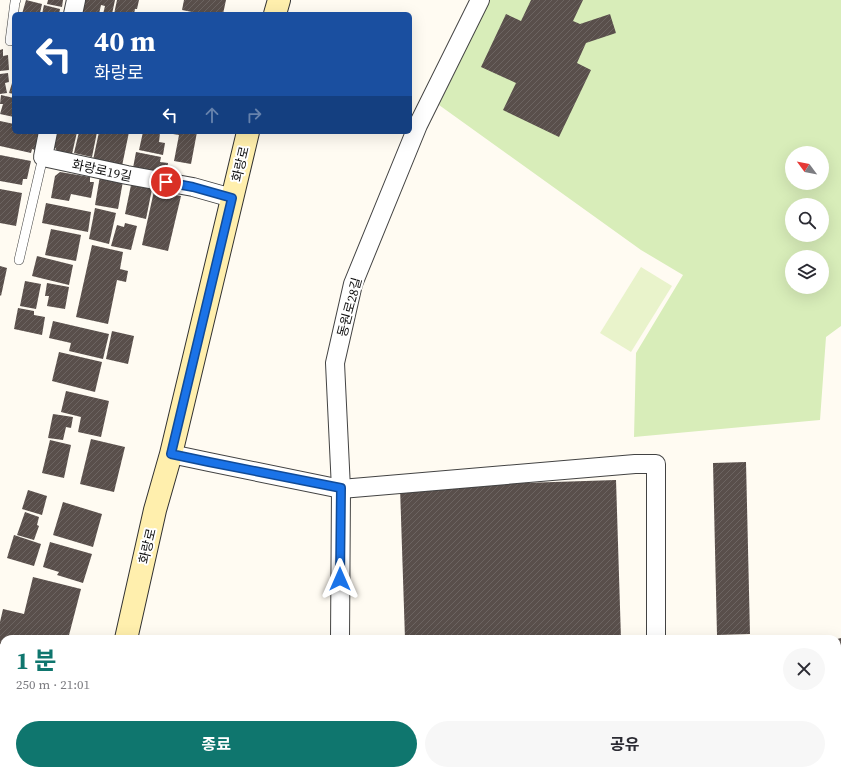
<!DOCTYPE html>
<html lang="ko">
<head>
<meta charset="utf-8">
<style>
	body { margin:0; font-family:"Source Serif 4","Noto Sans KR",serif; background:#f7f7f7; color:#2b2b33; height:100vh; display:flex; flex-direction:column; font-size:15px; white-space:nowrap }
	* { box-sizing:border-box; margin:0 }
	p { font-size:13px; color:#7c7c81 }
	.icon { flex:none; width:22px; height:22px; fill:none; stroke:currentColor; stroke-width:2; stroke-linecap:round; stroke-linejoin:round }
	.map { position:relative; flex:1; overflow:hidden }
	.panel { position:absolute; left:0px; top:635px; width:841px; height:140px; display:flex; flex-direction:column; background:#fff; border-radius:12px 12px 0 0; box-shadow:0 4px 16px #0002 }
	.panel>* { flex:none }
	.guide { position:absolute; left:12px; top:12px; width:400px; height:122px; border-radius:6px; box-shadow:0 4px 16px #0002; background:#1a4fa0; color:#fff; overflow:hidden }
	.needle { width:26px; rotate:302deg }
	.buttons { position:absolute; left:785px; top:146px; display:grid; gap:8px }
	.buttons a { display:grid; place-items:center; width:44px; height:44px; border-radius:50%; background:#fff; box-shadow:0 4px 16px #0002; font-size:20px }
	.pin { position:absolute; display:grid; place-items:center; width:34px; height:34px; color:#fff; margin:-17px; border:2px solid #fff; border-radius:50%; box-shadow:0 1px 4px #0007 }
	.me { position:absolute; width:44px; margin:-22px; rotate:0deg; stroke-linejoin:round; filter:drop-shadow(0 0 3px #0008) }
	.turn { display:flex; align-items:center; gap:14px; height:84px; padding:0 16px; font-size:18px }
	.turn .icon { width:52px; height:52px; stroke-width:2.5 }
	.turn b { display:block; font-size:28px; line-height:34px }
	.lanes { display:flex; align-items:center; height:38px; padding:0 16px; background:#0003; justify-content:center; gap:20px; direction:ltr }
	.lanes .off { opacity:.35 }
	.round { display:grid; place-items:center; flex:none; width:42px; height:42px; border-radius:21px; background:#f7f7f7 }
	.summary { display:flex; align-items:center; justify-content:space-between; height:68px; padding:0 16px }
	h1 { font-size:24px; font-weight:700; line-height:30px; color:#0f766e }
	.button { display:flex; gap:8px; margin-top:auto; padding:8px 16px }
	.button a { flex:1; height:46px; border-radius:24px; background:#0f766e; color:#fff; font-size:16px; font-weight:700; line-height:46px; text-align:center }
	.button a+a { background:#f7f7f7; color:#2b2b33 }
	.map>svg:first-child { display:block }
</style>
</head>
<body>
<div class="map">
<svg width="841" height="775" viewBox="0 0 841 775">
	<defs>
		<pattern id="building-hatch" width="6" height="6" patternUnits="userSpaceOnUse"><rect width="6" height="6" fill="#594f4b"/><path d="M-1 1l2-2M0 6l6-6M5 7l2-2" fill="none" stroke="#6c6461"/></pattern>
	</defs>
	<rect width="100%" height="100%" fill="#fffbf2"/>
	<!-- park -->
	<path fill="#d8edb9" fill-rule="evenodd" d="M490 0H841V326L826 337 820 420 634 437 636 353 683 275 641 250 439 105ZM792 153H822V183H792ZM792 205H822V235H792ZM792 257H822V287H792Z"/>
	<!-- pitch -->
	<polygon fill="#e9f3cb" points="641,267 672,286 631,352 600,333"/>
	<!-- building -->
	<g fill="url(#building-hatch)">
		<polygon points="26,0 42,4 40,13 37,12 36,14 22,14"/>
		<polygon points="48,0 63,0 62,7 47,4"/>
		<polygon points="83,0 115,0 112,14 103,14 105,6 101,5 99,14 86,14 80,13"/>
		<polygon points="117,0 139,0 137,9 135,9 134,14 114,14"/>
		<polygon points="184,0 226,0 223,14 202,14 182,10"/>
		<polygon points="531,0 583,0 573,21 580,24 610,14 616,33 586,43 577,63 591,70 559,137 503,110 516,83 481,67 506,14 521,21"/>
		<polygon points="44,5 60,9 59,14 42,14"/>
		<polygon points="3,49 3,56 8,55 9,70 0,71 0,50"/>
		<polygon points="12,71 14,72 14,94 9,93 12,83"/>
		<polygon points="8,73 9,82 5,83 7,93 0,94 0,74"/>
		<polygon points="1,95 14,98 14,117 0,114 3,104 0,104"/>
		<polygon points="0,121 14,124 14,132 39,132 35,150 32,149 31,153 0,146"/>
		<polygon points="54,132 77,132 72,154 57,151 52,142"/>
		<polygon points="79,132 97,132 92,157 74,153"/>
		<polygon points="99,132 129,132 122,166 93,160"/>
		<polygon points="143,132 153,132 160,133 159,142 165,143 163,155 139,150"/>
		<polygon points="173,132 197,132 191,164 174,161 179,135 173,134"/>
		<polygon points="136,152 161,157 160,162 168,163 166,175 133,168"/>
		<polygon points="0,155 31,161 27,179 23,179 22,185 0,181"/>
		<polygon points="60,172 90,177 90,182 94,182 91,198 71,194 69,201 51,198 55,176"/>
		<polygon points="100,176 123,181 118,209 95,205"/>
		<polygon points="131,185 152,189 146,219 125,214"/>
		<polygon points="0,189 22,193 16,226 0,223"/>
		<polygon points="154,191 181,196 168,251 142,245"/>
		<polygon points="46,203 91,212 88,232 42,223"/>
		<polygon points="95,208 116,213 109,244 89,239"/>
		<polygon points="125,223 137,226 131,250 111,246 117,225 124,227"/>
		<polygon points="51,229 81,235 76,261 45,255"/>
		<polygon points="92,245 123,252 120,269 128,271 126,282 117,280 108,324 76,317"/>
		<polygon points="37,256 73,265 69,285 32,276"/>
		<polygon points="0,266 7,268 1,296 0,295"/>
		<polygon points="25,281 41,284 36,309 20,306"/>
		<polygon points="47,283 69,287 65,309 47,306 49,296 45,296"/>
		<polygon points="18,308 34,311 34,315 45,317 42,335 14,329"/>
		<polygon points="53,321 109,334 103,359 69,351 71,343 49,338"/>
		<polygon points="112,331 134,336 128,364 106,359"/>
		<polygon points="59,352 102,362 95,392 52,381"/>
		<polygon points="66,391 109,401 101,437 78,432 81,417 61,412"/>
		<polygon points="53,414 73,417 71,428 66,427 63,440 48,438"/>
		<polygon points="91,439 125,447 114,492 80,484"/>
		<polygon points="50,440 71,445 64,478 42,473"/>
		<polygon points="746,462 750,634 717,635 713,463"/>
		<polygon points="616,480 621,639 405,639 400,487"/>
		<polygon points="28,490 47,496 42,515 22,509"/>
		<polygon points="63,502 102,514 93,547 53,535"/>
		<polygon points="25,512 39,517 37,525 39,526 34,540 17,535"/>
		<polygon points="14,535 41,544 34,566 7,558"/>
		<polygon points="50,542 92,554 83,583 57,575 59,572 43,567"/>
		<polygon points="33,577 81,589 68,639 4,639 4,646 0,644 0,622 3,609 24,614"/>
		<polygon points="841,638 841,663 837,663 837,639"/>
		<polygon points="0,666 4,668 4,684 0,682"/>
		<polygon points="0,687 4,689 4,717 0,725"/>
	</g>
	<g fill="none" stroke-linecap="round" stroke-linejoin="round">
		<!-- lane casing -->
		<g stroke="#434343" stroke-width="10">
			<g id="lane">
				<polyline points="10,41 15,2 16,0"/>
				<polyline points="19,260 43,157"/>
			</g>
		</g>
		<!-- street casing -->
		<g stroke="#434343" stroke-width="20">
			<g id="street">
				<polyline points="73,14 76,0"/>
				<polyline points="48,132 43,157 127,175 193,187 232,198"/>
				<polyline points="171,454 209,462 341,489 635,464 656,464 656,639"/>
				<polyline points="340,639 341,489 335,363 353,284 418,125 480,0"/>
				<polyline points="656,771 656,775"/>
				<polyline points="328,775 330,771"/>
			</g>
		</g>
		<!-- secondary casing -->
		<g stroke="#323232" stroke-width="24">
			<g id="secondary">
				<polyline points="275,14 279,0"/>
				<polyline points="126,639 155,510 171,454 248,132"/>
				<polyline points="837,738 841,738"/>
				<polyline points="0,756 4,757"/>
				<polyline points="13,771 18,775"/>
				<polyline points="98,775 98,771"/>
			</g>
		</g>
		<!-- lane -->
		<use href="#lane" stroke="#fff" stroke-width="9"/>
		<!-- street -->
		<use href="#street" stroke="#fff" stroke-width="18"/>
		<!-- secondary -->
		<use href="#secondary" stroke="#ffefad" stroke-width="22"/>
	</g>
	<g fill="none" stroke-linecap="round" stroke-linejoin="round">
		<!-- route casing -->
		<g stroke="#114b97" stroke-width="10">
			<polyline id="route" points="166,182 193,187 232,198 171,454 209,462 341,488 340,579"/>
		</g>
		<!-- route -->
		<use href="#route" stroke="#1a73e8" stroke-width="7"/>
	</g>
	<g text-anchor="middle" stroke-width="4" stroke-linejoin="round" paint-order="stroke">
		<!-- street labels -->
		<g font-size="13" fill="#101010" stroke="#fff">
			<text transform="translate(240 164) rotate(-77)" y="5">화랑로</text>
			<text transform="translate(102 170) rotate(12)" y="5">화랑로19길</text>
			<text transform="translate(349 307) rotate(-75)" y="5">동원로28길</text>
			<text transform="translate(147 546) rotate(-77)" y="5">화랑로</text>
		</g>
	</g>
</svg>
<div class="buttons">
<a><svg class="needle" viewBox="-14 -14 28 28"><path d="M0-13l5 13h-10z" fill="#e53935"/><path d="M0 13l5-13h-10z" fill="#7c7c81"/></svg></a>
<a><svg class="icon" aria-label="search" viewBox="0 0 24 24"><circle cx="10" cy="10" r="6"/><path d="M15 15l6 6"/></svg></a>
<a><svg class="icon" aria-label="layers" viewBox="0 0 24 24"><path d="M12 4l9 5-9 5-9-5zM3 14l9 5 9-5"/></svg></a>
</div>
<div class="pin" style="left:166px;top:182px;background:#d93025"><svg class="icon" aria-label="arrive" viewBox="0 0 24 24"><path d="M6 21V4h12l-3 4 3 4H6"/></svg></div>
<svg class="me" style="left:340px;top:579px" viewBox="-20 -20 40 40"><path d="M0-17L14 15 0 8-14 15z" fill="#1a73e8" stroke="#fff" stroke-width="4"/></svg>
<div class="guide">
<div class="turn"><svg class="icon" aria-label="left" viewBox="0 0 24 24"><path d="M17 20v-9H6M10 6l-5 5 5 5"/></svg><div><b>40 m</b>화랑로</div></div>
<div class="lanes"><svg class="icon" aria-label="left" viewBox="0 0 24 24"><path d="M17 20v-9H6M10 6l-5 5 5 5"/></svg><svg class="icon off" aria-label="ahead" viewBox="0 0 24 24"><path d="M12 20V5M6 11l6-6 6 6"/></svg><svg class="icon off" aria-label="right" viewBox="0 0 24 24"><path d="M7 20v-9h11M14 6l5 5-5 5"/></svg></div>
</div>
<section class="panel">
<div class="summary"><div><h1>1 분</h1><p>250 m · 21:01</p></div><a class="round"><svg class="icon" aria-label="close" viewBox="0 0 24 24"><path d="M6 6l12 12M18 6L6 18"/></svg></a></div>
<div class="button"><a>종료</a><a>공유</a></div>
</section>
</div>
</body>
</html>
